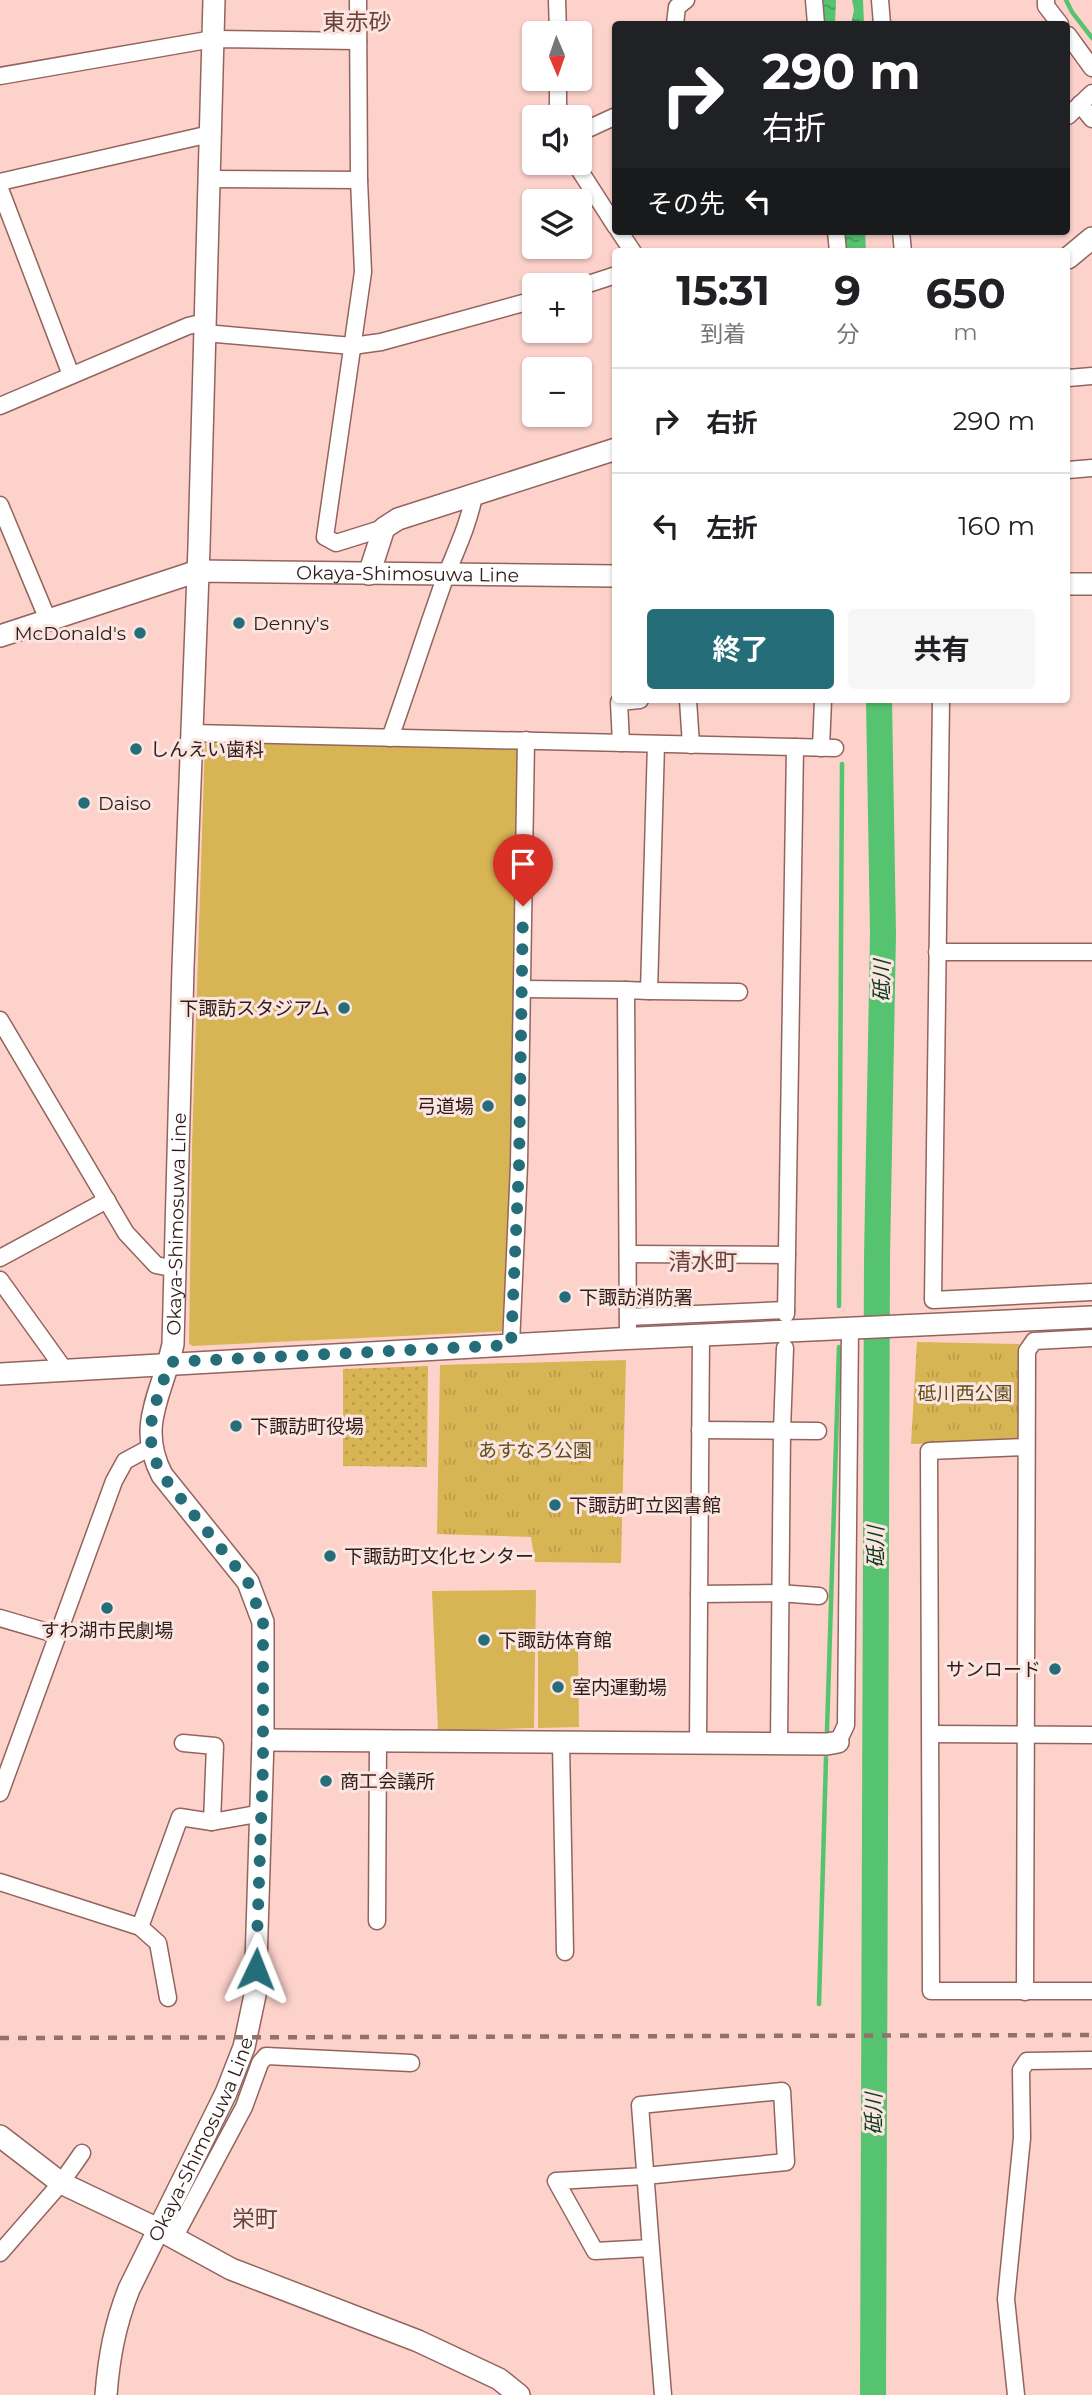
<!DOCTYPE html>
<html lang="ja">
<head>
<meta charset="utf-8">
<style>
	body { margin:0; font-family:Montserrat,"Noto Sans JP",sans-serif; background:#f6f6f6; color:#202124; height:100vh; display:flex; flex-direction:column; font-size:26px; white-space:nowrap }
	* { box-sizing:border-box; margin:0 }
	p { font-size:23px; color:#757577 }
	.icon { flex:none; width:38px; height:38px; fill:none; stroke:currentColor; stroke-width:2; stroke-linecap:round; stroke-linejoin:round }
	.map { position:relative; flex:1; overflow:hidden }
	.details { position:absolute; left:612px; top:248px; width:458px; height:455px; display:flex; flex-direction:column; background:#fff; border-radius:7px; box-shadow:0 2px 5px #0004 }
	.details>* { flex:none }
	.banner { position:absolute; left:612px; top:21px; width:458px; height:214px; border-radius:7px; box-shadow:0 2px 5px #0004; background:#202124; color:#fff; overflow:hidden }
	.needle { width:46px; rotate:178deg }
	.tools { position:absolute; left:522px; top:21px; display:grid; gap:14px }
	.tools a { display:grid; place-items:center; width:70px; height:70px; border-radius:7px; background:#fff; box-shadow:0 2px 5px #0004; font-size:35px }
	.pin { position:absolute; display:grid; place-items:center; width:60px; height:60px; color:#fff; margin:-72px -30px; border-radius:50% 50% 50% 0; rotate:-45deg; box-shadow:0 0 7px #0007 }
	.pin .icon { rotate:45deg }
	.me { position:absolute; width:77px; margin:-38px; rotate:2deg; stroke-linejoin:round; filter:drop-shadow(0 0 5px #0008) }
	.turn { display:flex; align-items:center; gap:24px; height:147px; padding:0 35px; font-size:32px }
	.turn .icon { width:91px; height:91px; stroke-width:2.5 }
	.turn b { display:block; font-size:49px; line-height:60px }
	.then { display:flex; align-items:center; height:66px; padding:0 35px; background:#0003; gap:14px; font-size:26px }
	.eta { display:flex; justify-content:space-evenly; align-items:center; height:119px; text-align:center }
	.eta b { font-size:42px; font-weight:700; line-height:49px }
	.primary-button { display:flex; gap:14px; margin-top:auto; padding:14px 35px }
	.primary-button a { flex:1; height:80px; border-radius:7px; background:#256d79; color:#fff; font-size:28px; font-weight:700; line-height:80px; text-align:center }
	.primary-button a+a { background:#f6f6f6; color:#202124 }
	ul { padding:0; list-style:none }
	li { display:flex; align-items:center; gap:21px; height:105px; padding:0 35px; border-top:2px solid #e0e0e0 }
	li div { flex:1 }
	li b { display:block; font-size:26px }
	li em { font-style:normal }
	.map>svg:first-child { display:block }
</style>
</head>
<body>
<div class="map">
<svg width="1092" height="2395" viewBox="0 0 1092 2395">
	<defs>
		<pattern id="grass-dots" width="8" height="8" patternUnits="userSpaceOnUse" patternTransform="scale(1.75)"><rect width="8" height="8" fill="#d8b554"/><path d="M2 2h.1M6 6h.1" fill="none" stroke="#ba9b49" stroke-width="1.8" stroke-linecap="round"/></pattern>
		<pattern id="park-tufts" width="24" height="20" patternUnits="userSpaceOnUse" patternTransform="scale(1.75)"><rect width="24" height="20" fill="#d8b554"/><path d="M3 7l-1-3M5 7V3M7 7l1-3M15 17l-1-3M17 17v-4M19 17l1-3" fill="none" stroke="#ba9b49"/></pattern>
		<pattern id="water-ripples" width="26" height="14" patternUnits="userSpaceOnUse" patternTransform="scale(1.75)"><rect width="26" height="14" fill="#56c371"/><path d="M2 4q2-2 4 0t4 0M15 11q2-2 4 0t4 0" fill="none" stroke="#489e5c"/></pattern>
	</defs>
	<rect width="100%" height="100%" fill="#fdd2cb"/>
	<!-- grass -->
	<polygon fill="url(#grass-dots)" points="428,1366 427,1467 343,1466 343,1369"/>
	<!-- park -->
	<g fill="url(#park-tufts)">
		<polygon points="917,1342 1019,1344 1018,1442 911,1444"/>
		<polygon points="626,1360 621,1563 535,1562 531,1537 437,1534 440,1365"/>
	</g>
	<!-- pitch -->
	<g fill="#d8b554">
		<polygon points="205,739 520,746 509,1331 192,1346 189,1343 192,1145"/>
		<polygon points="536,1590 534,1728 438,1731 432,1591"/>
		<polygon points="538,1648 578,1648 579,1727 538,1728"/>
	</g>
	<!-- water -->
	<g fill="url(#water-ripples)">
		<polygon points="821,0 836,0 835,24 823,24"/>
		<polygon points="852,0 863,0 864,24 851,24 854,10"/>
		<polygon points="843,231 865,231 866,252 845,252"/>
	</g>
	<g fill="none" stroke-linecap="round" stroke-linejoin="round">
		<!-- stream -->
		<g stroke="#56c371" stroke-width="4.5">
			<polyline points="1066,0 1072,12 1092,38"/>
			<polyline points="839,1306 842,764"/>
			<polyline points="827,1731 839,1347"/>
			<polyline points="819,2004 826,1758"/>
		</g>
		<!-- river -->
		<polyline stroke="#56c371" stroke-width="26" points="873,2395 877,1258 883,933 879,700"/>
		<!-- street casing -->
		<g stroke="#93645d" stroke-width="19">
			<g id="street">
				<polyline points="358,0 359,180 363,272 325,537 336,543 384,528"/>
				<polyline points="557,0 558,33"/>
				<polyline points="814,0 816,24"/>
				<polyline points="880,0 882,24"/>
				<polyline points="1046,0 1046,6 1060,24"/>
				<polyline points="675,24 677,7 686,0"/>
				<polyline points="1068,35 1092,68"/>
				<polyline points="0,76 213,39 358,41"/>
				<polyline points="558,79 558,117"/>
				<polyline points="1080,104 1092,119"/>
				<polyline points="1068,116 1092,93"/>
				<polyline points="579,133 616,116"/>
				<polyline points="575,163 616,227"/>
				<polyline points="209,179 359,180"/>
				<polyline points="0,182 210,134"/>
				<polyline points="0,189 71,375"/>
				<polyline points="619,231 633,252"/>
				<polyline points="836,231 838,252"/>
				<polyline points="901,231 903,252"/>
				<polyline points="579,287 616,275"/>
				<polyline points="205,333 352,346 381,342 534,300"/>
				<polyline points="1068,378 1092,376"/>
				<polyline points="0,406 188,326 205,322"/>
				<polyline points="1068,470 1092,468"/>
				<polyline points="0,505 48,620"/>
				<polyline points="688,700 691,745"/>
				<polyline points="941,700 933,1300 1092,1292"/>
				<polyline points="192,733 835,748"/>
				<path d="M390 738C409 685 426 631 445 578 456 550 468 526 474 496"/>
				<polyline points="621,743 619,702 640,700"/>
				<polyline points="821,748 823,700"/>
				<polyline points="937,952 1092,952"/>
				<polyline points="522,989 626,990"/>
				<polyline points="649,991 739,992"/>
				<polyline points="0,1020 126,1233 156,1265 176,1269"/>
				<polyline points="628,1254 787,1255"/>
				<polyline points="0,1258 107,1200"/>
				<polyline points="0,1280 64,1369"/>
				<polyline points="786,1314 795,747"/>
				<polyline points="628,1317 786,1310"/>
				<polyline points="628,1338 626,990 649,991 656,744"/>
				<polyline points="511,1345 519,1165 526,740"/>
				<polyline points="700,1430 818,1431"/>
				<polyline points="1026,1447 929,1451 931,1991 1092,1991"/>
				<polyline points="699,1594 779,1593 819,1596"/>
				<polyline points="0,1618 58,1635"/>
				<polyline points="931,1734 1092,1735"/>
				<polyline points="838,1742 846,1725 850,1328"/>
				<polyline points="183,1743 215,1746 212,1822"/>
				<polyline points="561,1743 565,1952"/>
				<polyline points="698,1743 701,1335"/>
				<polyline points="779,1744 782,1431 785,1348"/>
				<polyline points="0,1793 114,1481 125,1461 151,1447"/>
				<polyline points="0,1882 140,1927 158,1943 168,1998"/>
				<polyline points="377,1921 378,1741"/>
				<polyline points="140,1927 180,1817 212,1822 262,1813"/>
				<polyline points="1025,1992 1027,1351 1034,1341 1092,1338"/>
				<polyline points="174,2238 244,2107 260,2063 266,2056 411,2063"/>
				<path d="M651 2248 595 2251 556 2181 645 2176 786 2162 782 2091 640 2105C647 2202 655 2298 663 2395"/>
				<polyline points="0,2253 61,2183 82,2153"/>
				<polyline points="1016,2395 1006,2299 1022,2138 1021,2070 1027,2061 1092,2060"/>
			</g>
		</g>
		<!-- secondary casing -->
		<g stroke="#93645d" stroke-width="24">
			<g id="secondary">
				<polyline points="1068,258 1092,238"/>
				<polyline points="369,574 384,528 398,519 616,449"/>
				<polyline points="1068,584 1092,584"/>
				<path id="s1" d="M0 636 198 571 616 576"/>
				<polyline points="0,1374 616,1339 1092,1317"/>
				<polyline points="263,1740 827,1744 838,1742"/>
				<polyline points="0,2136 61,2183 158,2229 231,2269 418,2341 499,2379 519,2395"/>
				<path id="s2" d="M106 2395C109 2356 115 2325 129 2289L226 2093 244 2047 255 1995 263 1740V1622L248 1582 162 1475C136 1425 163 1393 173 1344L183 967 199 547 214 0"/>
			</g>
		</g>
		<!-- street -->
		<use href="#street" stroke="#fff" stroke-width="16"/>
		<!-- secondary -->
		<use href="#secondary" stroke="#fff" stroke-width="21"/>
		<!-- rail -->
		<polyline stroke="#91726d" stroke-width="4.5" stroke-dasharray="9 9" stroke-linecap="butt" points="0,2038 1092,2035"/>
	</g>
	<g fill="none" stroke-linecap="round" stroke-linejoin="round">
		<!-- route -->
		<path stroke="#256d79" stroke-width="12" stroke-dasharray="0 21.6" d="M256 1969 263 1765V1622L248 1582 162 1475C139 1431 156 1404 170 1362L511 1345 519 1165 523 906"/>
	</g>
	<!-- markers -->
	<g fill="#256d79" stroke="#fbe5e1" stroke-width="2.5">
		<circle cx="239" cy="623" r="7"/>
		<circle cx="140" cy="633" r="7"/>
		<circle cx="136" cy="749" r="7"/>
		<circle cx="84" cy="803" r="7"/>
		<circle cx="344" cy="1008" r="7"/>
		<circle cx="488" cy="1106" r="7"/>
		<circle cx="565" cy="1297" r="7"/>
		<circle cx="236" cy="1426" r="7"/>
		<circle cx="555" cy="1505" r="7"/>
		<circle cx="330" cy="1556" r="7"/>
		<circle cx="107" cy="1608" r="7"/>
		<circle cx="484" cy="1640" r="7"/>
		<circle cx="1055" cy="1669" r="7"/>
		<circle cx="558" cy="1687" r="7"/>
		<circle cx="326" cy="1781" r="7"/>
	</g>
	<g text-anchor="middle" stroke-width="6" stroke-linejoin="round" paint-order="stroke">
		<!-- street labels -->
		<g font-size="19" fill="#301c19" stroke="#fbe5e1">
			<text dy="7" stroke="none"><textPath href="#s1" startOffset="418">Okaya-Shimosuwa Line</textPath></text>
			<text dy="7" stroke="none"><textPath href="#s2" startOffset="1239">Okaya-Shimosuwa Line</textPath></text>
			<text dy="7" stroke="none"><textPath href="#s2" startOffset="275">Okaya-Shimosuwa Line</textPath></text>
		</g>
		<!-- poi labels -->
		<g font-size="19" fill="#301c19" stroke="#fbe5e1" text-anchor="start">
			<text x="253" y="630">Denny's</text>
			<text x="126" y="640" text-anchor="end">McDonald's</text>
			<text x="150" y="756">しんえい歯科</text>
			<text x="98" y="810">Daiso</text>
			<text x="330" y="1015" text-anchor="end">下諏訪スタジアム</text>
			<text x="474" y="1113" text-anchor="end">弓道場</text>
			<text x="579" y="1304">下諏訪消防署</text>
			<text x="250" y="1433">下諏訪町役場</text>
			<text x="569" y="1512">下諏訪町立図書館</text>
			<text x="344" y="1563">下諏訪町文化センター</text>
			<text x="107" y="1637" text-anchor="middle">すわ湖市民劇場</text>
			<text x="498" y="1647">下諏訪体育館</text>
			<text x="1041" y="1676" text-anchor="end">サンロード</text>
			<text x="572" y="1694">室内運動場</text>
			<text x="340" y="1788">商工会議所</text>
		</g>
		<!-- park labels -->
		<g font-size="19" fill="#5f4d18" stroke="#fbe5e1">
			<text x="965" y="1400">砥川西公園</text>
			<text x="535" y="1457">あすなろ公園</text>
		</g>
		<!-- water labels -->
		<g font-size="21" font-style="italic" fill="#0e3b1b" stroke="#fbe5e1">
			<text transform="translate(882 981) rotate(-89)" y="7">砥川</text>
			<text transform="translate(876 1547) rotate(-90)" y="7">砥川</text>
			<text transform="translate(874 2114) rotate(-90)" y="7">砥川</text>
		</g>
		<!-- quarter labels -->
		<g font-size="23" fill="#6d423b" stroke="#fbe5e1">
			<text x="357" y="30">東赤砂</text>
			<text x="703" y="1270">清水町</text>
			<text x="255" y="2227">栄町</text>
		</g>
	</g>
</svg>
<div class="tools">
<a><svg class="needle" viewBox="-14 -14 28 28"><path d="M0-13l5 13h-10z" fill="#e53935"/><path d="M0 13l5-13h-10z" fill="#757577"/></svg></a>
<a><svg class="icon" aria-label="sound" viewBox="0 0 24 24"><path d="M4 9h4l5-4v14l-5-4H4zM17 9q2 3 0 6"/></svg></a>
<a><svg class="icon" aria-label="layers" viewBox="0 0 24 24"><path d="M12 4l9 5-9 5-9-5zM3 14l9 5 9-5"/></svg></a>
<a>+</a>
<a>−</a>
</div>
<div class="pin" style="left:523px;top:906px;background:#d93025"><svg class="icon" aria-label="arrive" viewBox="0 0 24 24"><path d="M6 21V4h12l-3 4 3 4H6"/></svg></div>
<svg class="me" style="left:256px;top:1969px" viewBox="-20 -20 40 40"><path d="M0-17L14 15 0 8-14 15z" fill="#256d79" stroke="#fff" stroke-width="4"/></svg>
<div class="banner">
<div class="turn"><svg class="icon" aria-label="right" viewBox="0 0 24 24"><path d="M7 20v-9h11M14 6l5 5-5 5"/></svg><div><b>290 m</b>右折</div></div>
<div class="then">その先<svg class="icon" aria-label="left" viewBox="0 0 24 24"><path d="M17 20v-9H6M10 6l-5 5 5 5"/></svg></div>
</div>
<section class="details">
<div class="eta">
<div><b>15:31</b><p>到着</p></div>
<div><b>9</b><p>分</p></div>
<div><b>650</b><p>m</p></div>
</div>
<ul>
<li><svg class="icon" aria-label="right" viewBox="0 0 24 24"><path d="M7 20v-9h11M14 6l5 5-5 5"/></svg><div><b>右折</b></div><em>290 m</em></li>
<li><svg class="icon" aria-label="left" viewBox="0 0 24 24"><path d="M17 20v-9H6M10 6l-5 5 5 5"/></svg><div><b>左折</b></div><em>160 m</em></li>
</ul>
<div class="primary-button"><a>終了</a><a>共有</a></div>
</section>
</div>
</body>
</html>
